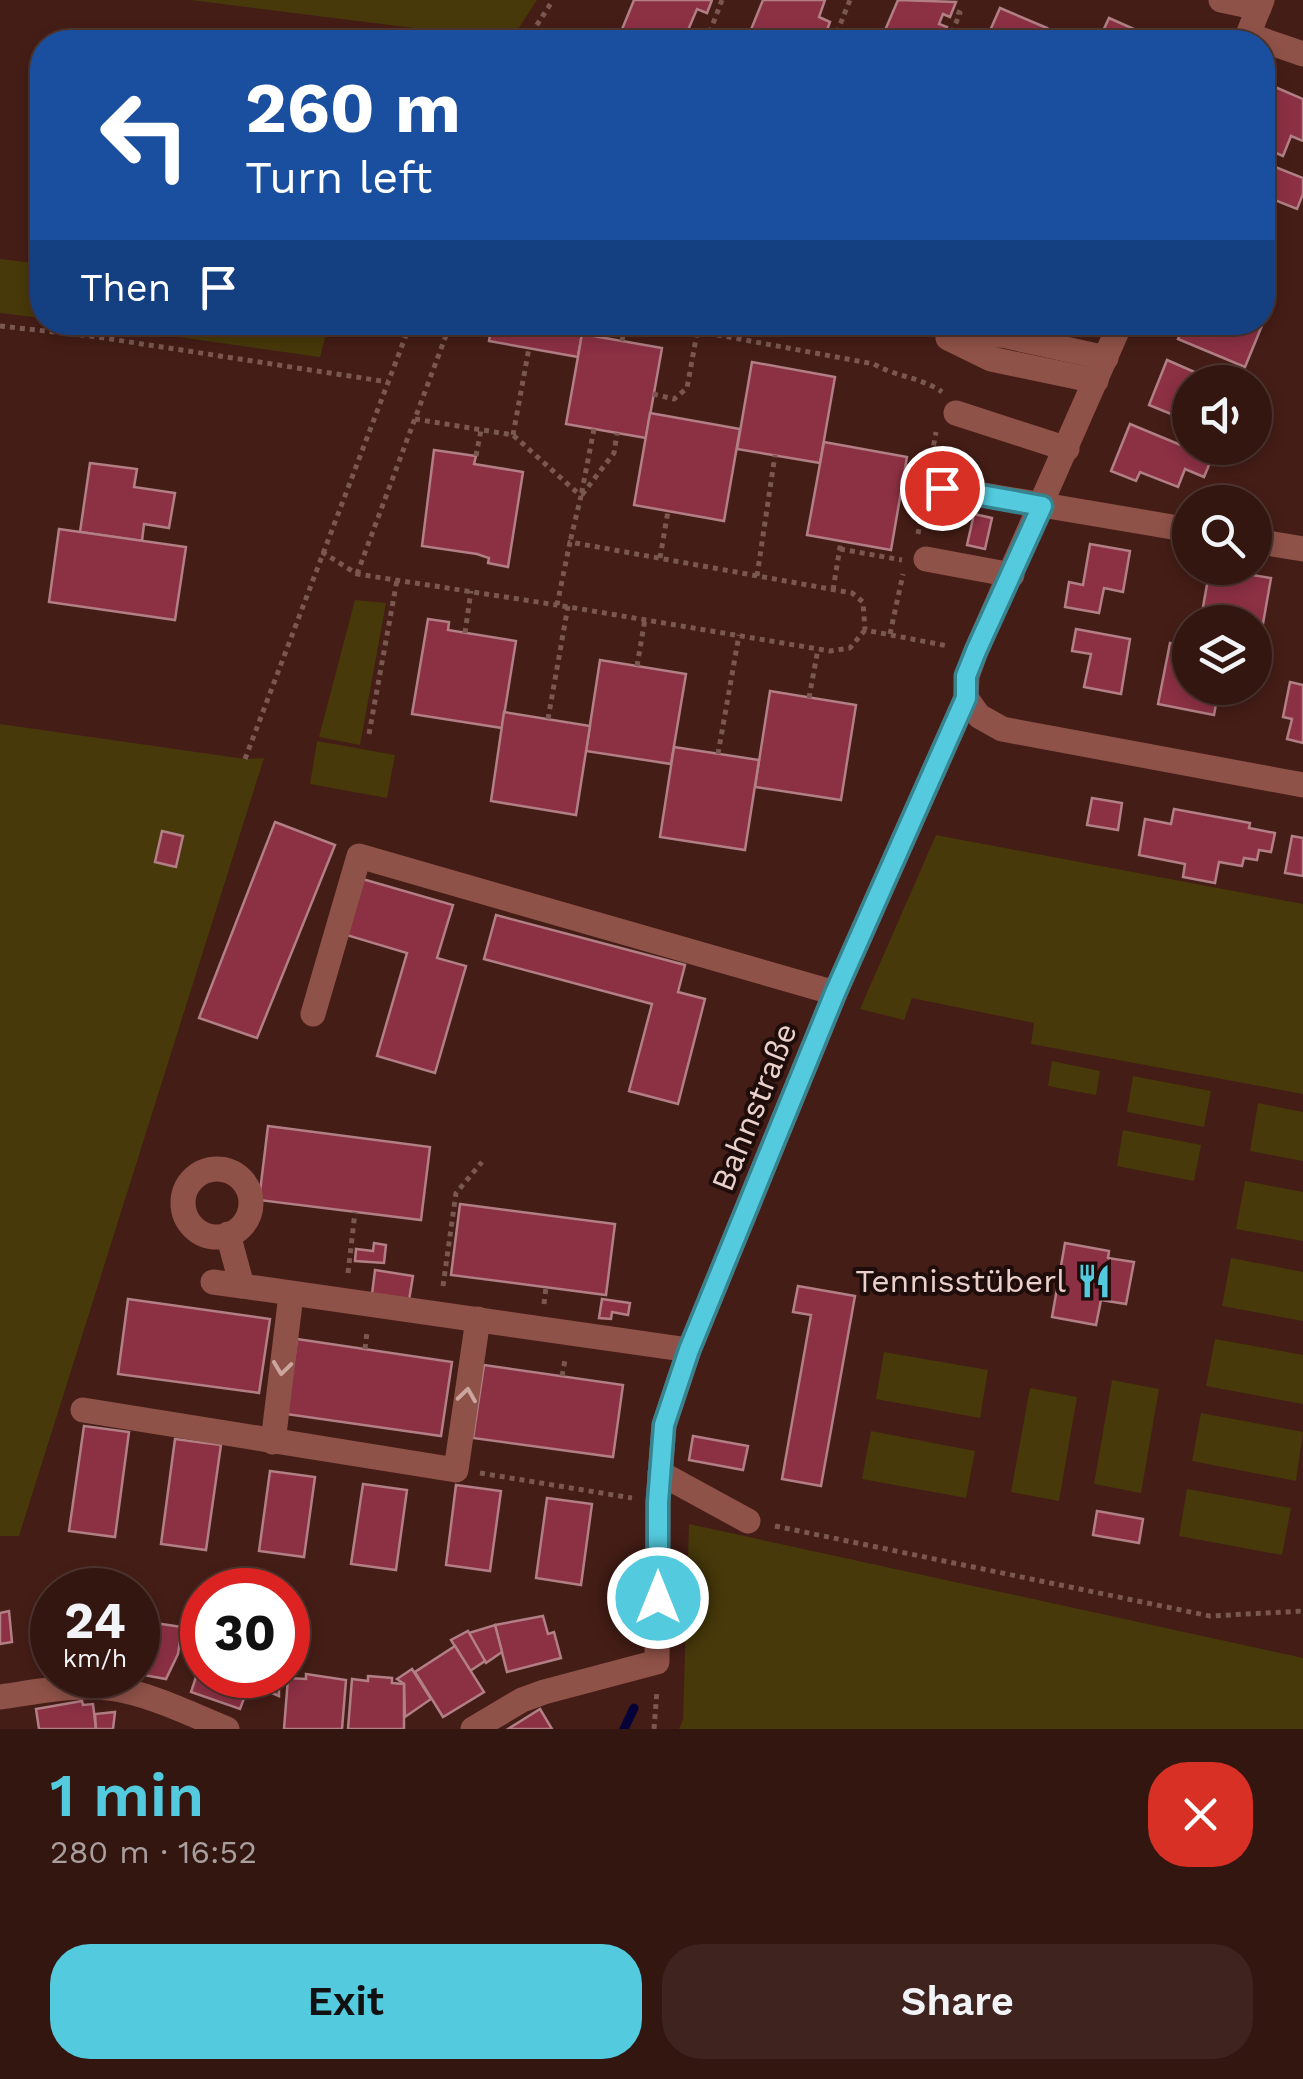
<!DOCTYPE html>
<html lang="en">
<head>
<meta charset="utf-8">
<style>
	body { margin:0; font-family:"Work Sans",sans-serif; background:#3e231e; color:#f1f3f6; height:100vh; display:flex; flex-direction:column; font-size:38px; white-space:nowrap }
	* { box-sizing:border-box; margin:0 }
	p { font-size:32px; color:#a99f9f }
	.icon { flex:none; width:55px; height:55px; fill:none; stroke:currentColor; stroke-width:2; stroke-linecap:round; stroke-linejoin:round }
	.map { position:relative; height:1729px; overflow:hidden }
	.side { display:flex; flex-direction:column; background:#331610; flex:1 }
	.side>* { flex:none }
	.hud { position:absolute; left:30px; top:30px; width:1245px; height:305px; border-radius:40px; box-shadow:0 5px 15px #0003,0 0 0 2px #4e3530; background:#1a4fa0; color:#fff; overflow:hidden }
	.buttons { position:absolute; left:1172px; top:365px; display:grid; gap:20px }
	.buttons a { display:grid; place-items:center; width:100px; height:100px; border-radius:50%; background:#331610; box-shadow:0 5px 15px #0003,0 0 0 2px #4e3530; font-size:50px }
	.speed { position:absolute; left:30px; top:1568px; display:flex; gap:20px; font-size:50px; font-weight:700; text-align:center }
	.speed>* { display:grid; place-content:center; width:130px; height:130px; border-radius:50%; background:#331610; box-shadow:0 5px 15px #0003,0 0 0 2px #4e3530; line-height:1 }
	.speed small { font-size:25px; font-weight:400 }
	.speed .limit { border:15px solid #d22; background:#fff; color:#111 }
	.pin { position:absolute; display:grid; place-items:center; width:85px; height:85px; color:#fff; margin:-42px; border:5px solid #fff; border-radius:50%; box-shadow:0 2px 10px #0007 }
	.me { position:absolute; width:110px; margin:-55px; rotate:0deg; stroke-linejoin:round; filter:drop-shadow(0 0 8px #0008) }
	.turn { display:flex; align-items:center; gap:35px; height:210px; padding:0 50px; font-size:45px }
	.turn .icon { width:130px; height:130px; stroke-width:2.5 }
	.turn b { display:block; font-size:70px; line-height:85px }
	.then { display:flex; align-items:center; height:95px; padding:0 50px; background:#0003; gap:20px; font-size:38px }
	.round { display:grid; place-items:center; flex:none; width:105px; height:105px; border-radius:40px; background:#3e231e }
	.overview { display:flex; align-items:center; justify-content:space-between; height:170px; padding:0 50px }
	h1 { font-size:60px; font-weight:600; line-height:75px; color:#54cade }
	.button { display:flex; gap:20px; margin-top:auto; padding:20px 50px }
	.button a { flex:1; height:115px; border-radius:40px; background:#54cade; color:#111; font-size:40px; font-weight:600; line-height:115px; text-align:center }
	.button a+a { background:#3e231e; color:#f1f3f6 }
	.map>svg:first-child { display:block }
</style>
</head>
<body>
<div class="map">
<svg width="1303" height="1729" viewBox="0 0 1303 1729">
	<rect width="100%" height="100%" fill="#441d16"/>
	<!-- green -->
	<g fill="#47390a">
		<polygon points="191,0 537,0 511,40"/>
		<polygon points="0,259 42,264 42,318 0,313"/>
		<polygon points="80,323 329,322 329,323 320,357"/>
		<polygon points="355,600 386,603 360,745 319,737"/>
		<polygon points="0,724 245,759 264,758 19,1536 0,1536"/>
		<polygon points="317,741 395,755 387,798 310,784"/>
		<polygon points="936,835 1303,904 1303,1094 1031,1044 1034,1023 912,998 904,1020 860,1009"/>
		<polygon points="1052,1061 1100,1071 1096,1095 1048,1086"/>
		<polygon points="1133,1076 1211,1091 1204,1127 1127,1112"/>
		<polygon points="1258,1103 1303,1112 1303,1161 1250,1151"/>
		<polygon points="1123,1130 1201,1145 1194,1181 1117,1166"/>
		<polygon points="1245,1181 1303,1192 1303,1241 1236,1229"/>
		<polygon points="1231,1258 1303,1272 1303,1321 1222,1306"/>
		<polygon points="1215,1339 1303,1355 1303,1404 1206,1386"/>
		<polygon points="884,1352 988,1370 980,1418 876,1399"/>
		<polygon points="1112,1380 1159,1389 1141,1493 1094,1484"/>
		<polygon points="1030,1388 1077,1397 1059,1501 1011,1492"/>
		<polygon points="1201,1413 1303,1432 1296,1481 1192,1461"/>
		<polygon points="871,1431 975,1451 966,1498 862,1479"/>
		<polygon points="1187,1489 1291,1508 1282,1555 1179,1536"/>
		<polygon points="689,1524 1303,1658 1303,1729 679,1729 683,1719"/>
	</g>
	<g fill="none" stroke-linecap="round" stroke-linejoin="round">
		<!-- stream -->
		<polyline stroke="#050239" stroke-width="9" points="624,1729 634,1708"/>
	</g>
	<!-- building -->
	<g fill="#8c3044" stroke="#b17f85" stroke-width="2.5">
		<polygon points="634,0 712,0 707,13 697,9 683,42 625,42 618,39"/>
		<polygon points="763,0 825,0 819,17 830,22 824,38 812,33 808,42 746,42"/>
		<polygon points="898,0 956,2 950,17 943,14 939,24 947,27 941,42 933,39 931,42 880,42"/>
		<polygon points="1000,8 1047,28 1042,38 1048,42 985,42"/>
		<polygon points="1109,18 1163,42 1098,42"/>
		<polygon points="1275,87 1303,99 1303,141 1291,136 1283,156 1262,147 1262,117"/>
		<polygon points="1262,147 1268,149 1263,162 1303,178 1303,194 1297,209 1262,195"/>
		<polygon points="1262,260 1271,263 1262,284"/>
		<polygon points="492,322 584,322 578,357 489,341"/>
		<polygon points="1185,322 1262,322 1263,323 1245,367 1178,339"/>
		<polygon points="582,334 662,348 646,438 566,424"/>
		<polygon points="1167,360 1206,377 1204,382 1190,382 1188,421 1149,405"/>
		<polygon points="752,362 835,377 820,463 737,449"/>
		<polygon points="650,413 740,429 724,521 634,505"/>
		<polygon points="1130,424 1212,458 1204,477 1185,469 1178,487 1140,472 1136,481 1111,471"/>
		<polygon points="824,442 907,457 891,550 807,535"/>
		<polygon points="434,450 476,456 474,464 523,472 508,567 488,563 489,558 477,554 422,546"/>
		<polygon points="90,463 137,469 134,487 175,493 169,528 144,524 142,541 80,532"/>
		<polygon points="974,514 992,518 985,549 967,545"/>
		<polygon points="59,529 186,547 175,620 49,602"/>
		<polygon points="1090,544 1130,551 1123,592 1104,588 1099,613 1065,607 1069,582 1083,585"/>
		<polygon points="1210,568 1271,578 1261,635 1255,634 1255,622 1221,622 1223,611 1203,607"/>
		<polygon points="428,619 449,622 448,630 516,641 502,728 412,714"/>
		<polygon points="1076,629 1130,639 1121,694 1084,687 1091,654 1072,651"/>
		<polygon points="1170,643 1190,647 1190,688 1219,688 1214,715 1158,704"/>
		<polygon points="600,660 686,674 671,764 586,751"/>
		<polygon points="1290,682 1303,685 1303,743 1287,739 1292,719 1283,717"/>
		<polygon points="770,691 856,705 841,800 755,787"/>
		<polygon points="504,712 590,726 576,815 491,801"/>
		<polygon points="674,747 759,760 745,850 660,837"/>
		<polygon points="1092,798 1122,803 1118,830 1087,825"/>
		<polygon points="1174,809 1250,823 1249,828 1275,833 1271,852 1259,850 1257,860 1244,858 1242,866 1219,862 1215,883 1183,877 1185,864 1139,855 1145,819 1171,824"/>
		<polygon points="275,822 335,845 257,1038 199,1018"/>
		<polygon points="162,831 183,836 176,867 155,862"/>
		<polygon points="1292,836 1303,838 1303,876 1285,873"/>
		<polygon points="359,878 453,905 437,958 466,966 435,1073 377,1056 407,953 343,934"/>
		<polygon points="496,915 685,965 678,992 705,999 678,1104 629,1091 652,1004 484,959"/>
		<polygon points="268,1126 430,1147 421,1220 259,1200"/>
		<polygon points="460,1204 615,1224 606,1295 451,1275"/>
		<polygon points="374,1243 386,1245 384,1263 355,1261 356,1249 373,1251"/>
		<polygon points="1065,1243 1109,1251 1108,1258 1134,1262 1126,1304 1101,1300 1096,1325 1052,1317"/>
		<polygon points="375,1270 413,1276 409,1300 372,1294"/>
		<polygon points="798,1286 855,1296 821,1486 782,1479 811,1315 793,1312"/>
		<polygon points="128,1299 270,1319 259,1393 118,1374"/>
		<polygon points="602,1299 630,1303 628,1315 612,1312 611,1319 599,1318"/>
		<polygon points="297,1339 452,1362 441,1436 286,1414"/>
		<polygon points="484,1365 623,1385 613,1457 473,1438"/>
		<polygon points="84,1426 129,1432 115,1537 69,1531"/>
		<polygon points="693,1436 748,1446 743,1470 689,1460"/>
		<polygon points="175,1439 221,1445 206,1550 161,1544"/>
		<polygon points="270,1471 315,1477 304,1557 259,1551"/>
		<polygon points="363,1484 407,1490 396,1570 351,1564"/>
		<polygon points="456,1485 501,1491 490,1571 446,1565"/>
		<polygon points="547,1498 592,1504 581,1585 536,1578"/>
		<polygon points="1097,1511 1143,1519 1139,1543 1093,1535"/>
		<polygon points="9,1611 12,1642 0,1644 0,1613"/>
		<polygon points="138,1613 145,1614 155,1623 182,1627 178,1654 166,1679 138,1674"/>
		<polygon points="543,1616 548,1634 554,1632 561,1658 507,1672 495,1625"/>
		<polygon points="495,1625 502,1652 486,1663 469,1633"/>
		<polygon points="468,1631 485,1661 470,1671 451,1640"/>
		<polygon points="455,1646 484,1692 443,1717 415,1672"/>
		<polygon points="202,1659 202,1675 253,1675 240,1709 191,1692"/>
		<polygon points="412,1669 431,1699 405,1717 404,1684 397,1679"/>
		<polygon points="306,1674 346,1680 342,1729 284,1729 288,1678 306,1679"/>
		<polygon points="264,1675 279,1675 279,1696 260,1688"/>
		<polygon points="368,1676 392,1678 392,1683 404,1684 404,1729 348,1729 352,1679 368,1681"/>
		<polygon points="82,1701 83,1705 93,1704 96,1729 39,1729 36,1709"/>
		<polygon points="540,1709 552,1729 508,1729"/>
		<polygon points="115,1712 113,1729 96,1729 95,1714"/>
	</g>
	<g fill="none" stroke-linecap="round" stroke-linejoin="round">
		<!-- path -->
		<g stroke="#7a5851" stroke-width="5" stroke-dasharray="5 5" stroke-linecap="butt">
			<polyline points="526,42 553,0"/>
			<polyline points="706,42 722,0"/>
			<polyline points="833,42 850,0"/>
			<polyline points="948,42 960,13 953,10"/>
			<path d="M648 322 874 364C896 377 921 377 942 392"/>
			<polyline points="0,326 91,336 388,382"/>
			<polyline points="622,341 625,322"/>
			<polyline points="653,394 674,399 687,388 697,333"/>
			<polyline points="415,419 513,435 581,496 570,542"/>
			<polyline points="594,429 581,496 614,453 617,433"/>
			<polyline points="513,435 529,348"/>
			<polyline points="476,456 481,430"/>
			<polyline points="930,465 936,432"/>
			<polyline points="918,534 923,505"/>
			<polyline points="840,549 902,560"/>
			<polyline points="322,552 357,574 557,605"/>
			<polyline points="660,558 668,511"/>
			<polyline points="357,574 451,322"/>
			<polyline points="757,576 775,455"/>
			<polyline points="833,590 841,541"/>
			<polyline points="865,630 850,648 830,651 557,605 570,542 852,593 863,602 865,630 948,646"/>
			<polyline points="465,633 471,591"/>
			<polyline points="890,634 903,574"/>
			<polyline points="637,666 645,619"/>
			<polyline points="809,698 818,649"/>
			<polyline points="548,719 568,606"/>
			<polyline points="369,734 397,580"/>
			<polyline points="718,754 739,635"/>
			<polyline points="245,759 411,322"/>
			<polyline points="348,1273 355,1212"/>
			<polyline points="443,1286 456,1193 482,1162"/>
			<polyline points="544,1304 546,1287"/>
			<polyline points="365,1349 367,1332"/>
			<polyline points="562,1376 565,1360"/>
			<polyline points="480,1473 632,1498"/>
			<polyline points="775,1526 1210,1616 1303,1611"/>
			<polyline points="654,1729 657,1690"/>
		</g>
		<!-- minor -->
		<g stroke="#8f5248" stroke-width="25">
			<polyline points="1221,0 1259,8"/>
			<polyline points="1248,35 1303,54"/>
			<polyline points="1245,42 1262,0"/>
			<polyline points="979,336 1002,335 1106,358"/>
			<polyline points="948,338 991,359 1096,381"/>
			<polyline points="956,413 1067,449"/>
			<polyline points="942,488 1190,530"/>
			<polyline points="1255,541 1303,549"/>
			<polyline points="926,559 1012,575"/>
			<polyline points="966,698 979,716 1002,729 1303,785"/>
			<polyline points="313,1014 359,856 835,993"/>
			<circle cx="217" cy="1203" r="34"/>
			<polyline points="228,1234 242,1286 689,1350"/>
			<polyline points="213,1282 242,1286"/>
			<polyline points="83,1410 456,1470 478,1319"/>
			<polyline points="273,1442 291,1295"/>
			<polyline points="660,1473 748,1521"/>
			<path d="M0 1697C36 1692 73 1684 109 1688 149 1693 190 1714 227 1729"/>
			<polyline points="473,1729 522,1700 544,1692 657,1662 658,1502 664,1425 689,1350 835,993 966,698 967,676 976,651 1121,322"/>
		</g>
	</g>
	<!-- one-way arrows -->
	<defs><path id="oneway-chevron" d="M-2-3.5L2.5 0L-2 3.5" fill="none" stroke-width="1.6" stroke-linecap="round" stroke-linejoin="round" transform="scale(2.5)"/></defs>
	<g stroke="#cba59e">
		<use href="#oneway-chevron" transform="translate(282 1368) rotate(97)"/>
		<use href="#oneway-chevron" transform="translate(467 1395) rotate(-82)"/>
	</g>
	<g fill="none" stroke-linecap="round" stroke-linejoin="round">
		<!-- route casing -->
		<g stroke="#378390" stroke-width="25">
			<polyline id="route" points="658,1598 658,1502 664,1425 689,1350 835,993 966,698 966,676 976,651 1042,506 942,488"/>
		</g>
		<!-- route -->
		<use href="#route" stroke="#54cade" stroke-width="18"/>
	</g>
	<!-- icons -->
	<defs>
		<g id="restaurant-bare" transform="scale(2.7)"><path d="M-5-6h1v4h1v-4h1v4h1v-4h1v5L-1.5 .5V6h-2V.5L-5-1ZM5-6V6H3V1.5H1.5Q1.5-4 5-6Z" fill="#54cade" stroke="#1e0d0a" stroke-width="2.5" paint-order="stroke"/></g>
	</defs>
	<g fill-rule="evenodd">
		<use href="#restaurant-bare" x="1094" y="1281"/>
	</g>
	<g text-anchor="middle" stroke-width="8" stroke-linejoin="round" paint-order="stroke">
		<!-- street labels -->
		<g font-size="32" fill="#ebd1cc" stroke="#1e0d0a">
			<text transform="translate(754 1107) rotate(-68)" y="11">Bahnstraße</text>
		</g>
		<!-- poi labels -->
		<g font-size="32" fill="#ebd1cc" stroke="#1e0d0a" text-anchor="end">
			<text x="1066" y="1292">Tennisstüberl</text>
		</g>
	</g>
</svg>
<div class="buttons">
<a><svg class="icon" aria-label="sound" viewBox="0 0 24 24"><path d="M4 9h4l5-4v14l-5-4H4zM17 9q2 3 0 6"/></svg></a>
<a><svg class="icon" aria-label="search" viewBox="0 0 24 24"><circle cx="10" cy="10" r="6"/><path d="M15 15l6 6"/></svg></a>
<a><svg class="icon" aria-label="layers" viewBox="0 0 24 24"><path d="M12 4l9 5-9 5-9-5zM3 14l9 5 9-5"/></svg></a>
</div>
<div class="speed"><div>24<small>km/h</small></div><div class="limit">30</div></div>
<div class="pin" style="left:942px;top:488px;background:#d93025"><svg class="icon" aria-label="arrive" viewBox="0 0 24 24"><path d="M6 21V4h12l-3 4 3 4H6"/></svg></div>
<svg class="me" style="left:658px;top:1598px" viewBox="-20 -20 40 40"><circle r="17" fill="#54cade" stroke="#fff" stroke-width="3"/><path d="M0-11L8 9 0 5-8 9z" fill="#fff"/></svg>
<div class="hud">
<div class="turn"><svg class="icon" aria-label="left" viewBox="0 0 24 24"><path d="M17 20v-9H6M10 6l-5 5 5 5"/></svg><div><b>260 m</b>Turn left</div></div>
<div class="then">Then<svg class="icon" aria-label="arrive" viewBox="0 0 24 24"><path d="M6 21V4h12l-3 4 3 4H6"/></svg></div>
</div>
</div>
<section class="side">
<div class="overview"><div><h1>1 min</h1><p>280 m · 16:52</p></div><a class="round" style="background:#d93025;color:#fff"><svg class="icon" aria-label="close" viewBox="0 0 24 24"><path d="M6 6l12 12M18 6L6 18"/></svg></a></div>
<div class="button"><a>Exit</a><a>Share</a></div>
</section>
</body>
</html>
